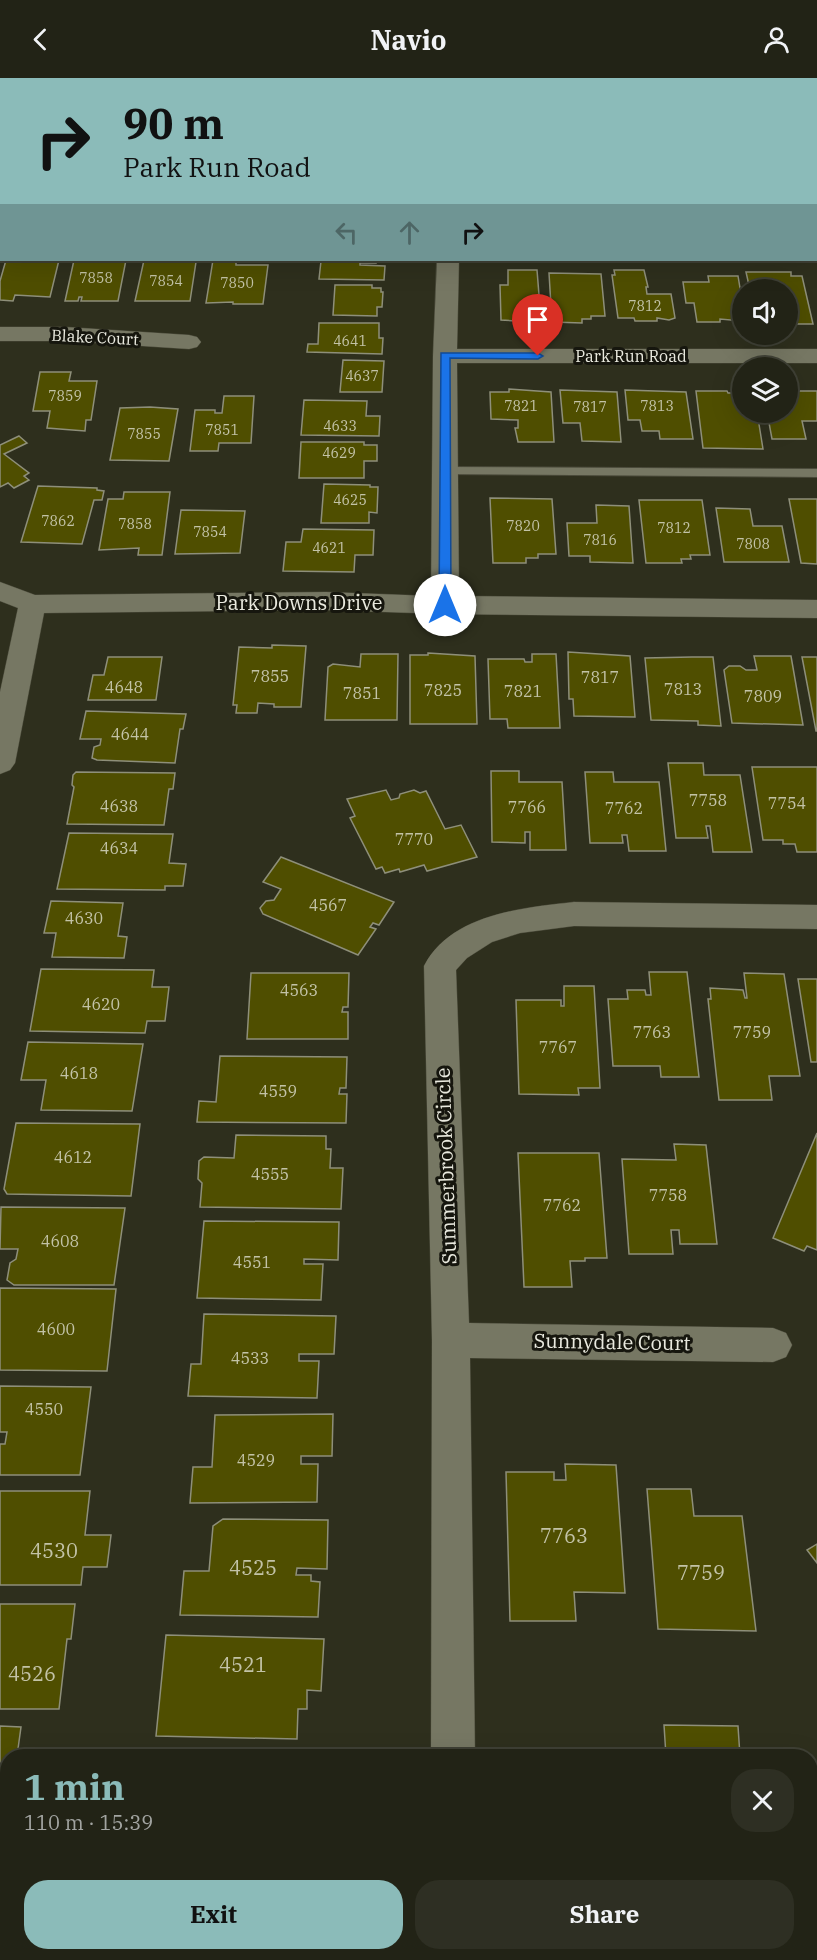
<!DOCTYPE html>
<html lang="en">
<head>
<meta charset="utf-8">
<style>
	body { margin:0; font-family:"IBM Plex Serif",serif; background:#2e2f23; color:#f1f3f6; height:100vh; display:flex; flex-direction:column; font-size:22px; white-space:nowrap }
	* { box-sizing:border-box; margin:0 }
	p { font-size:20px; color:#a2a4a1 }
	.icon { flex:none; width:33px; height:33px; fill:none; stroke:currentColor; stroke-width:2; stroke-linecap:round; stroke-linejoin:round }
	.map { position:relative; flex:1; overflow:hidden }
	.sheet { position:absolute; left:0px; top:1671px; width:818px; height:212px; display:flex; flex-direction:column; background:#222316; border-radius:24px 24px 0 0; box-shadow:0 6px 24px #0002,0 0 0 2px #3f4035 }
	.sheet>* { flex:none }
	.guide { position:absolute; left:0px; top:0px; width:818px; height:183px; box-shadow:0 6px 24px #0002,0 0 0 2px #3f4035; background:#8bbbb9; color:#111; overflow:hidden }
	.fabs { position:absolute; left:732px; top:201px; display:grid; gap:12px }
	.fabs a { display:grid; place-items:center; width:66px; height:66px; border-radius:50%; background:#222316; box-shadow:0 6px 24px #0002,0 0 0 2px #3f4035; font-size:30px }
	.pin { position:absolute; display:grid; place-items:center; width:51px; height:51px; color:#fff; margin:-62px -26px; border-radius:50% 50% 50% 0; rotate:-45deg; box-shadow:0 0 6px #0007 }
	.pin .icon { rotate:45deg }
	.me { position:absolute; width:66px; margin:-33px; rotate:0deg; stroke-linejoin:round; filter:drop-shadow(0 0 4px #0008) }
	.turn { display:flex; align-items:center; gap:21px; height:126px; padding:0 24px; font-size:27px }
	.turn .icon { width:78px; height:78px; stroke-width:2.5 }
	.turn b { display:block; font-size:42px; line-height:51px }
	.lanes { display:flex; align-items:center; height:57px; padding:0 24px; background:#0003; justify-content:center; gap:30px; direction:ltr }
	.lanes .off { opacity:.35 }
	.round { display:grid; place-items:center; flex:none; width:63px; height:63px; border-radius:24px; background:#2e2f23 }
	.head { display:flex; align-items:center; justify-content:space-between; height:102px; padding:0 24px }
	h1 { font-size:36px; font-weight:700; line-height:45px; color:#8bbbb9 }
	.action { display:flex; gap:12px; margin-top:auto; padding:12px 24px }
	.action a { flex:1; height:69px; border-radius:24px; background:#8bbbb9; color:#111; font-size:24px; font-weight:700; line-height:69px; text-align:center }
	.action a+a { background:#2e2f23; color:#f1f3f6 }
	header { display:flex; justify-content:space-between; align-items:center; height:78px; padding:0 24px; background:#222316; font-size:27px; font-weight:700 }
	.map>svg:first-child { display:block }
</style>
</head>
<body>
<header><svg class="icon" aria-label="back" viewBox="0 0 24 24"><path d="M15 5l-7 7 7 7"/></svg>Navio<svg class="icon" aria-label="person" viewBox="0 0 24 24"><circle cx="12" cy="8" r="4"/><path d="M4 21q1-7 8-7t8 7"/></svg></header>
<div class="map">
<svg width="817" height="1882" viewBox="0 0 817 1882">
	<rect width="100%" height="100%" fill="#2e2f1d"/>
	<!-- building -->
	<g fill="#4f4e00" stroke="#8e8f7a" stroke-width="1.5">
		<polygon points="392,0 389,2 325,1 325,0"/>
		<rect x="502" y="0" width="70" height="2"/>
		<polygon points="6,182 59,182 50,219 15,217 13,223 0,222 0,203"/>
		<polygon points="74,182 126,182 118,223 81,223 82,219 79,219 78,223 65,223"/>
		<polygon points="144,182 196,184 190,223 135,223"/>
		<polygon points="213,182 236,182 236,187 268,187 263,226 233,226 233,224 206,225"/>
		<polygon points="317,182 376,182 376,185 360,185 360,187 385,188 384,202 319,201 321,183"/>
		<polygon points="508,192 537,192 541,242 530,242 530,244 501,242 500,207 508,207"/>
		<polygon points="614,192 644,192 648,209 646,209 647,216 671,216 675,240 669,242 657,240 657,243 635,243 634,240 618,240 612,197 615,197"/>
		<polygon points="746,194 791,194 791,198 802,198 813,246 790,246 788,242 788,212 750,212"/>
		<polygon points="549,195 601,196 605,238 591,238 591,241 582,241 582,245 552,244"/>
		<polygon points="708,198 738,198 742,222 742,243 720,241 720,244 697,244 694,225 686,225 683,204 709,204"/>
		<polygon points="335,207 372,207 372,210 381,210 381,214 383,214 382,229 377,229 377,238 333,237"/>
		<polygon points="319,245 379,245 379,260 383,260 382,276 307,274 308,266 318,266"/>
		<polygon points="343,282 384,283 382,314 340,314"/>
		<polygon points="40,294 71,294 69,303 97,303 91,342 86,342 85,353 47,350 50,333 33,333"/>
		<polygon points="509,311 551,314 554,364 518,364 515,350 518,350 518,342 491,341 490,314 509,314"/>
		<polygon points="560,312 617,314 621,364 582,363 580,345 563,345"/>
		<polygon points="625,312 686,314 693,361 660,361 659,353 642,353 640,342 628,342"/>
		<polygon points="696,313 727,313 728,315 736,315 737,320 742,320 742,334 757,334 763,371 703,370"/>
		<polygon points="791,313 817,313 817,343 802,343 806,361 772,361 767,334 788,334 788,314"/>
		<polygon points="224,318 254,318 251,365 219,365 218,373 190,373 195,332 215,332 215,335 222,335"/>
		<polygon points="304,322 367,323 366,338 380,338 379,358 301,357"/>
		<polygon points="150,329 178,331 169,383 110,382 120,330"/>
		<polygon points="19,358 27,365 4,376 29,395 24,398 29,402 14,410 8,405 0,409 0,367"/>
		<polygon points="301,364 364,364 364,367 377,367 377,383 364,383 364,400 299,400"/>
		<polygon points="324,406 370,407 370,409 378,409 377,435 369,434 369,445 321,445"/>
		<polygon points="38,408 97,410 97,412 104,413 102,422 94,422 82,466 21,464"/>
		<polygon points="124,414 170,414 162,477 138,477 139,470 99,472 108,421 123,421"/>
		<polygon points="490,420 552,421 556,476 538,476 538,480 526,480 526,485 493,485"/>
		<polygon points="789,421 817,421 817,486 801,485"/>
		<polygon points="639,422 702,422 710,477 690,477 691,481 681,481 682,485 646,485"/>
		<polygon points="596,427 629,428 633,485 590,484 590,478 569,478 567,445 597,445"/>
		<polygon points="716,430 750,431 753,448 782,448 789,484 724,484"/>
		<polygon points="181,432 245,433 240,475 175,476"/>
		<polygon points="303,451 374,452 373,477 355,477 354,494 283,493 286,464 301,464"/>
		<polygon points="272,567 306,568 301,629 274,629 274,626 258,625 257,635 236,635 237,627 233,627 239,569 272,570"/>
		<polygon points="568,574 630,578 635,639 574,638 573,621 569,621"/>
		<polygon points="428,575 475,578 477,646 410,646 410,577 428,577"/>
		<polygon points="361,576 398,576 397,642 325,642 328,589 333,586 360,589"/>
		<polygon points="532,576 556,576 560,650 508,650 507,641 490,641 488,581 524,581 525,584 532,584"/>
		<polygon points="754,578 791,578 803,647 732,645 724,592 729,588 740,588 746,592 757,592"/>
		<polygon points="108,579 162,579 156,622 88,622 93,597 104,597"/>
		<polygon points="692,579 713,579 721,648 698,647 698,643 651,642 645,580"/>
		<polygon points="802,579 817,579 817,653 816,653"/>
		<polygon points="86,633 186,636 183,651 180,651 175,685 97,682 92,680 94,669 100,667 101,661 80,661"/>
		<polygon points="668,685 703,685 704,697 740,697 752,774 713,774 710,748 706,748 708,760 676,760"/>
		<polygon points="752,689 817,689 817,774 797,774 795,766 783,766 783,762 763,762"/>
		<polygon points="491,693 519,693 519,704 562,704 566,772 530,772 530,754 525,754 525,765 492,764"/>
		<polygon points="76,694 175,695 173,711 169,711 164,747 67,746 74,709 72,707 73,697"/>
		<polygon points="585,694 613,694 614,704 659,704 666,773 629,773 627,757 622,757 623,765 590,765"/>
		<polygon points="386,712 391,722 399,720 400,716 414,712 420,715 426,713 445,751 461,747 477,779 427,793 424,787 400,794 399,791 385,795 382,789 376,791 350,740 355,738 347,721"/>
		<polygon points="69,755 173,756 169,785 186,786 183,808 165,808 165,812 57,811"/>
		<polygon points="281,779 394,824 379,847 373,845 370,849 376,851 358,877 263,836 260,830 266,823 274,822 281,811 263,804"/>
		<polygon points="51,823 123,825 118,858 127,859 124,880 52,879 56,855 44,855"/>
		<polygon points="41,891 154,892 152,909 169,909 165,943 147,943 145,955 30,953"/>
		<polygon points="649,894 687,894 699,999 661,999 660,988 613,988 608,921 628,921 627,912 645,912 646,917 651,917"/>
		<polygon points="251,895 349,895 348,929 343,929 342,934 348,934 348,961 247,961"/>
		<polygon points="744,895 784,896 800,998 769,998 772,1022 719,1022 708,921 711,921 710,910 743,912 745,920 747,920"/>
		<polygon points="798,901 817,901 817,984 811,984"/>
		<polygon points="564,908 594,908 600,1010 578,1010 579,1017 519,1016 516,922 561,922 561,928 564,928"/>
		<polygon points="28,964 143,966 132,1033 41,1032 46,1002 21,1002"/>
		<polygon points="220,978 347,979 346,1010 340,1010 339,1016 347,1016 346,1045 197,1044 199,1023 216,1024"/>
		<polygon points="16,1045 140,1046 131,1118 7,1116 4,1111"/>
		<polygon points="817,1055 817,1172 807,1168 804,1173 773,1160"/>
		<polygon points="236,1057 326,1058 326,1071 331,1071 330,1090 343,1090 341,1131 200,1129 202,1105 198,1101 199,1083 204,1079 234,1080"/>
		<polygon points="674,1066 706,1067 717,1166 680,1166 679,1152 671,1152 673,1176 629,1176 622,1081 676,1082"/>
		<polygon points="518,1075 599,1075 607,1180 585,1180 585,1183 570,1183 572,1209 524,1209"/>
		<polygon points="1,1129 125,1130 114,1207 14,1207 7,1202 10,1185 16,1181 18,1171 0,1171"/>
		<polygon points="204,1143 339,1144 338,1182 304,1181 304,1186 323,1186 321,1222 197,1220"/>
		<polygon points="0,1210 116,1211 107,1293 0,1292"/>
		<polygon points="204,1236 336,1238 334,1276 299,1276 299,1283 319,1283 317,1320 188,1318 191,1286 201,1286"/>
		<polygon points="0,1308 91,1309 80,1397 0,1397 0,1366 5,1366 7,1354 0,1354"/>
		<polygon points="333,1336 332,1378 301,1378 301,1386 318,1386 317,1424 190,1425 193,1389 212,1389 215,1337"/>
		<polygon points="565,1386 616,1387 625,1515 574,1514 576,1543 510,1543 506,1394 554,1394 554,1402 566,1402"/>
		<polygon points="647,1411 691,1411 694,1438 742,1438 756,1553 658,1551"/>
		<polygon points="0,1413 90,1413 85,1457 111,1457 107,1489 83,1489 81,1507 0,1507"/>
		<polygon points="223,1441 328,1442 327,1491 297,1490 296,1497 311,1497 311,1503 320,1504 318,1539 180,1537 184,1493 209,1493 213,1448"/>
		<polygon points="817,1466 817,1485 807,1472"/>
		<polygon points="0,1526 75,1526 71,1561 67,1561 59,1631 0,1631"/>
		<polygon points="166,1557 324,1561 321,1613 307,1612 307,1631 298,1631 297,1661 156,1658"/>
		<polygon points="664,1647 738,1648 740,1678 666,1678"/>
		<polygon points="0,1648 21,1649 17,1678 8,1678 8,1742 4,1764 0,1763"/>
		<polygon points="0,1783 8,1784 8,1875 29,1875 28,1882 0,1882"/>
		<polygon points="152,1875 309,1875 309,1882 151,1882"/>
	</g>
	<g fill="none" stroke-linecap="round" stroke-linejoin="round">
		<!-- lane casing -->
		<g stroke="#4a4a3a" stroke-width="2">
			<g id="lane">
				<rect x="623" y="0" width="10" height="2"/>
				<rect x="816" y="173" width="1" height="6"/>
				<polygon points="445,389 817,391 817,399 441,396 439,393 441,390"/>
			</g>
		</g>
		<!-- street casing -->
		<g stroke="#4a4a3a" stroke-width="1">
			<g id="street">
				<rect x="438" y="0" width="20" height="2"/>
				<polygon points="804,0 817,0 817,7 816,2"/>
				<rect x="0" y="64" width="2" height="12"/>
				<rect x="816" y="86" width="1" height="14"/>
				<polygon points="437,182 459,182 457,271 817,271 817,285 457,285 459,518 817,522 817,540 445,536 326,532 44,535 15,685 10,692 0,696 0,614 18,530 0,523 0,504 35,517 326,514 431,518 433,278"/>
				<polygon points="0,249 65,249 189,257 197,259 201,264 197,269 189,271 65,263 0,263"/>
				<path d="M574 824 817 827V851L574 848 520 855 492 864 467 880 456 892 469 1245 773 1250 786 1255 792 1267 786 1279 773 1284 470 1280 475 1678H431L432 1262 424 888C451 836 522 830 574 824Z"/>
				<rect x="434" y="1875" width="46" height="7"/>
			</g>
		</g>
		<!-- lane -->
		<use href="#lane" fill="#767763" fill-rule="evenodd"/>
		<!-- street -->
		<use href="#street" fill="#767763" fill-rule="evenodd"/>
	</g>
	<!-- route -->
	<polygon fill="#1a73e8" stroke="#114b97" stroke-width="1.5" points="441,275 538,275 543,278 538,281 450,280 451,527 445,531 439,527"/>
	<g text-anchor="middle" stroke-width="6" stroke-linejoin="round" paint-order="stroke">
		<!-- far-number labels -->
		<g font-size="14" fill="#c3c3a7">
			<text x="96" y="205">7858</text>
			<text x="166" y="208">7854</text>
			<text x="237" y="210">7850</text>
			<text x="645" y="233">7812</text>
			<text x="350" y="268">4641</text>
			<text x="362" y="303">4637</text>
			<text x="65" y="323">7859</text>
			<text x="521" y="333">7821</text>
			<text x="657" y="333">7813</text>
			<text x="590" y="334">7817</text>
			<text x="340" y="353">4633</text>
			<text x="222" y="357">7851</text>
			<text x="144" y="361">7855</text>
			<text x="339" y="380">4629</text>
			<text x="350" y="427">4625</text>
			<text x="58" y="448">7862</text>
			<text x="135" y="451">7858</text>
			<text x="523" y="453">7820</text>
			<text x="674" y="455">7812</text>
			<text x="210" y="459">7854</text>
			<text x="600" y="467">7816</text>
			<text x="753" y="471">7808</text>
			<text x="329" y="475">4621</text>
		</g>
		<!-- far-street labels -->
		<g font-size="16" fill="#eaeadf" stroke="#16160e">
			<text transform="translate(95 259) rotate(3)" y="6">Blake Court</text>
			<text x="631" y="284">Park Run Road</text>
		</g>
		<!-- number labels -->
		<g font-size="16" fill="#c3c3a7">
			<text x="270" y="604">7855</text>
			<text x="600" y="605">7817</text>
			<text x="124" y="615">4648</text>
			<text x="683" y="617">7813</text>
			<text x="443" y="618">7825</text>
			<text x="523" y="619">7821</text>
			<text x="362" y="621">7851</text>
			<text x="763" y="624">7809</text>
			<text x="130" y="662">4644</text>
			<text x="708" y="728">7758</text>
			<text x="787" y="731">7754</text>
			<text x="119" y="734">4638</text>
			<text x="527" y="735">7766</text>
			<text x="624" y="736">7762</text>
			<text x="414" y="767">7770</text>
			<text x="119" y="776">4634</text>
			<text x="328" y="833">4567</text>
			<text x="84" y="846">4630</text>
			<text x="299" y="918">4563</text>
			<text x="101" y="932">4620</text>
			<text x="652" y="960">7763</text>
			<text x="752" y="960">7759</text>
			<text x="558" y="975">7767</text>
			<text x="79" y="1001">4618</text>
			<text x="278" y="1019">4559</text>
			<text x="73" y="1085">4612</text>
			<text x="270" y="1102">4555</text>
			<text x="668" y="1123">7758</text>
			<text x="562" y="1133">7762</text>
			<text x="60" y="1169">4608</text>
			<text x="252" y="1190">4551</text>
			<text x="56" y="1257">4600</text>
			<text x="250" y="1286">4533</text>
			<text x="44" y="1337">4550</text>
			<text x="256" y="1388">4529</text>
		</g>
		<!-- street labels -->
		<g font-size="20" fill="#eaeadf" stroke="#16160e">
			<text x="299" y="532">Park Downs Drive</text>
			<text transform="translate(446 1088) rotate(-92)" y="7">Summerbrook Circle</text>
			<text transform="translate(612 1264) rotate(1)" y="7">Sunnydale Court</text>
		</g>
		<!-- near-number labels -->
		<g font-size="20" fill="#c3c3a7">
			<text x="564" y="1465">7763</text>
			<text x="54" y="1480">4530</text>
			<text x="253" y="1497">4525</text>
			<text x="701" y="1502">7759</text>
			<text x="243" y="1594">4521</text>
			<text x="32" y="1603">4526</text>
		</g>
	</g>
</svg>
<div class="fabs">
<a><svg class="icon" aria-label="sound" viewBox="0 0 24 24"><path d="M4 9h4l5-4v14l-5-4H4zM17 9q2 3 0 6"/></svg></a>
<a><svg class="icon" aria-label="layers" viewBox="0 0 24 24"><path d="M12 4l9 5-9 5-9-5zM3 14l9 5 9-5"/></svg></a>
</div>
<div class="pin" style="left:538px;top:278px;background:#d93025"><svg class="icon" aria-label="arrive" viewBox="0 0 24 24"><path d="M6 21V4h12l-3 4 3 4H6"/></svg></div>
<svg class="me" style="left:445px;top:527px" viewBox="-20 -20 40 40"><circle r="19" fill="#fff"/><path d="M0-13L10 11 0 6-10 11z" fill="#1a73e8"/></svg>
<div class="guide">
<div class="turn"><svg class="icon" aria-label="right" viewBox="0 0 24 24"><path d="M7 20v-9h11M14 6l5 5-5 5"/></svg><div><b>90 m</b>Park Run Road</div></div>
<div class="lanes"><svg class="icon off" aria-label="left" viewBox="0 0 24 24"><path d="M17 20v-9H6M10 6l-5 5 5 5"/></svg><svg class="icon off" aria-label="ahead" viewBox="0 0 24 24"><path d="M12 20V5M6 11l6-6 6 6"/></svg><svg class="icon" aria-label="right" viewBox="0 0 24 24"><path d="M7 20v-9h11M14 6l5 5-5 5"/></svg></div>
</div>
<section class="sheet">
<div class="head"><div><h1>1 min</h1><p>110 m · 15:39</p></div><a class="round"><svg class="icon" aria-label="close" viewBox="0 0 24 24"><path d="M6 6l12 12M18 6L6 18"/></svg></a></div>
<div class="action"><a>Exit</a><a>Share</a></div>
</section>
</div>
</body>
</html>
